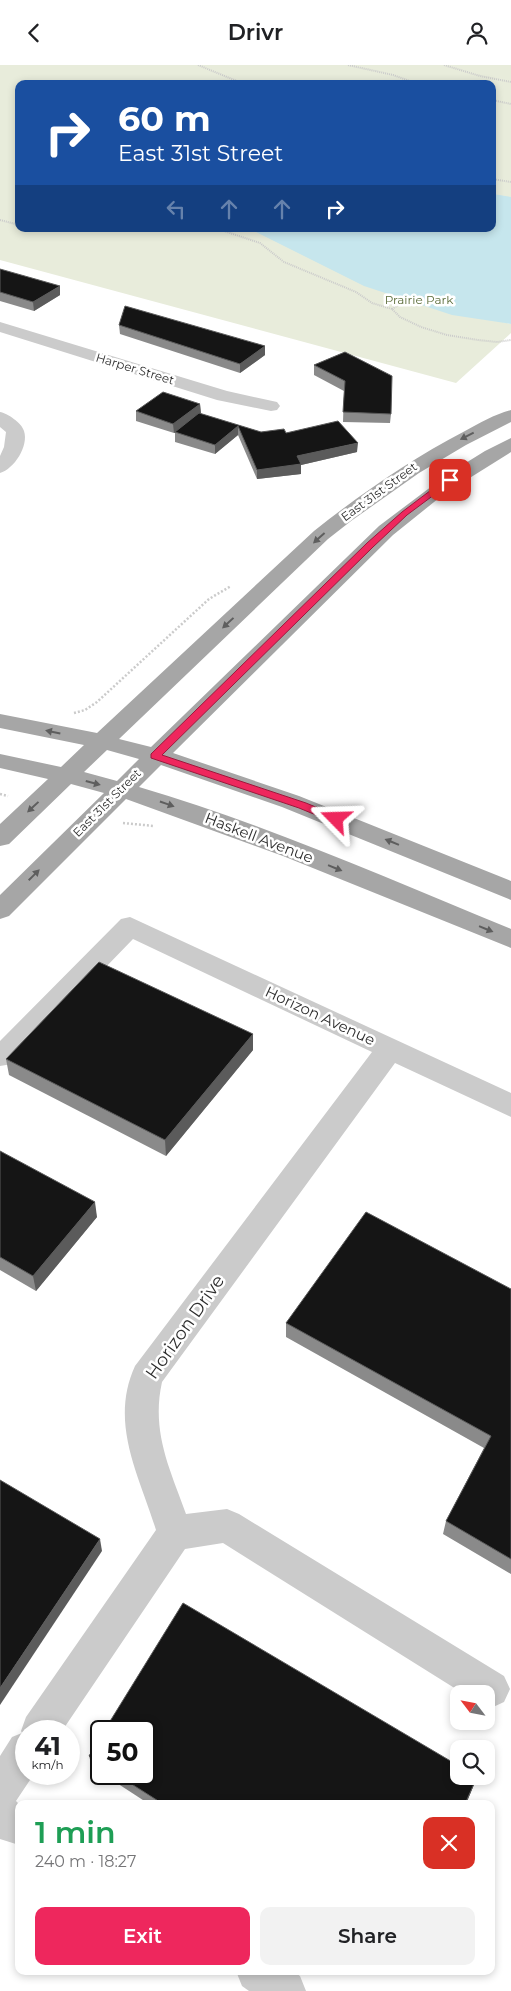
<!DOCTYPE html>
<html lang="en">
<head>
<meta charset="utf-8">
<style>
	body { margin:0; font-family:Montserrat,sans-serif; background:#f2f2f2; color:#202124; height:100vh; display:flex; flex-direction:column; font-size:19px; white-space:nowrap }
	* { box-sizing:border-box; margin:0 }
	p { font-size:16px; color:#757577 }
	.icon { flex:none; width:28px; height:28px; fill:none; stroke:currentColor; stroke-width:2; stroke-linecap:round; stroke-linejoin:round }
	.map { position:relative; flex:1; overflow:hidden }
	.sheet { position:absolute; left:15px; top:1735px; width:480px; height:175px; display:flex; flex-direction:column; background:#fff; border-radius:10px; box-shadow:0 2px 8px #0003 }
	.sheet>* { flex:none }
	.banner { position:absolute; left:15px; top:15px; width:481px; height:152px; border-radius:10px; box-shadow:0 2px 8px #0003; background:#1a4fa0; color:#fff; overflow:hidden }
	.needle { width:32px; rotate:302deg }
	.buttons { position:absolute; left:450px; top:1620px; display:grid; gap:10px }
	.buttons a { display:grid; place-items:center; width:45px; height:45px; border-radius:10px; background:#fff; box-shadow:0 2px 8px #0003; font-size:25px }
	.speed { position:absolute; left:15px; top:1655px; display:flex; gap:10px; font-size:25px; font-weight:700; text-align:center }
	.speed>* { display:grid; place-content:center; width:65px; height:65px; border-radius:50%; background:#fff; box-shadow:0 2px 8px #0003; line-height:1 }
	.speed small { font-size:12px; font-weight:400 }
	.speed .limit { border:2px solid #111; border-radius:8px; background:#fff; color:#111 }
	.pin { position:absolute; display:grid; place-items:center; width:42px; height:42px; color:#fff; margin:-21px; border-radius:10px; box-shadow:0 2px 8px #0006 }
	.me { position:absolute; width:55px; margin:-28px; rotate:292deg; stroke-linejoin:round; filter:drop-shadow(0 0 4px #0008) }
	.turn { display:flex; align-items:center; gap:18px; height:105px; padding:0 20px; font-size:22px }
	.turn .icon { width:65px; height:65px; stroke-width:2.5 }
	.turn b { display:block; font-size:35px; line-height:42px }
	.lanes { display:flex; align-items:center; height:48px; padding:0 20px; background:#0003; justify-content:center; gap:25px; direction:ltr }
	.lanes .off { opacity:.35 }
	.round { display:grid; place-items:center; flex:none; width:52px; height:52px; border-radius:10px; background:#f2f2f2 }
	.head { display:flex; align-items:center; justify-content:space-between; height:85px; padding:0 20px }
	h1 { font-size:30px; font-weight:600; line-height:38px; color:#1e9e55 }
	.button { display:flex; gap:10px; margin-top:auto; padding:10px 20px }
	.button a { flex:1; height:58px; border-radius:10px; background:#ee275d; color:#fff; font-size:20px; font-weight:600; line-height:58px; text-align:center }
	.button a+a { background:#f2f2f2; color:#202124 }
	header { display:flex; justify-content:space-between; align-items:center; height:65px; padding:0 20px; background:#fff; font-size:22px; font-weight:600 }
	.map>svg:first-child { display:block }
</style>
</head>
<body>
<header><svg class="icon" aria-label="back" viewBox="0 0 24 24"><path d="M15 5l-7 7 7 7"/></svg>Drivr<svg class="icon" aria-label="person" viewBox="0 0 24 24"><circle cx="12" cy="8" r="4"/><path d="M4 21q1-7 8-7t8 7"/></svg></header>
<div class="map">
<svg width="511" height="1926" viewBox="0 0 511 1926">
	<rect width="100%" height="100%" fill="#fff"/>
	<!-- green -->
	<path fill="#e8ecdb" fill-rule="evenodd" d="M0 0H511V235L490 254 511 259V268L456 318 0 195ZM19 19H492V164H19Z"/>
	<!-- water -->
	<polygon fill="#c6e6ed" points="493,129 511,132 511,259 452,250 364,221 250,164 492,164"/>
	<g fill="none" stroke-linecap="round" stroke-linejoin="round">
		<!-- path-far1 -->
		<g stroke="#cbcbcb" stroke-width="2" stroke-dasharray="1 1" stroke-linecap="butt">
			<polyline points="198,0 244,19"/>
			<polyline points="348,0 393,10 418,19"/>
			<polyline points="444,0 480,11 511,17"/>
			<polyline points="492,35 511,39"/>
			<polyline points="492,114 511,117"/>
			<polyline points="0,155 19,160"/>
			<polyline points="218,164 260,178 284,197 356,227 372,238 392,244 400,252 421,262 447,270 478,275 497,277 511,275"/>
			<polyline points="392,244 406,235"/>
		</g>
		<!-- path -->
		<g stroke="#cbcbcb" stroke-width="2.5" stroke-dasharray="2 2" stroke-linecap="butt">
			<polyline points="74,648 85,645 97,637 209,534 231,521"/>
			<polyline points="0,729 8,731"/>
			<polyline points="123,758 154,761"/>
		</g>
		<!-- minor -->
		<g fill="#cbcbcb" fill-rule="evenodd">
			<polygon points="0,257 227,326 277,337 280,341 277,345 271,346 217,335 0,267"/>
			<path d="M0 347C7 348 22 358 24 366 29 381 14 404 0 408V391L4 382 6 367 0 362Z"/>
			<path d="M130 852 511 1028V1052L395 998 162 1317C151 1367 170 1404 186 1449L227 1444 239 1449 504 1611 510 1624 504 1637 491 1643 486 1641V1629H464L223 1478 185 1484 62 1666H26V1709H34L16 1736 19 1739V1780L0 1774V1691L12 1672 22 1668 21 1666 26 1652 156 1465C139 1410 109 1358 135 1301L372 987 133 874 12 999 0 1001V976L121 854Z"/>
			<polygon points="236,1906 293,1906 300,1911 306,1926 249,1926 242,1921"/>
		</g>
		<!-- major -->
		<path fill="#a6a6a6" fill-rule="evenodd" d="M511 345V357L466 380 419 408 351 456 328 474 119 674 151 682 379 461 448 409 485 386 511 373V387L444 429 393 470 173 688 299 731 511 816V835L282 742 161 700 139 722C266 759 389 814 511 864V883L283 791 126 734 9 851 0 854V830L104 728 71 719 9 779 0 781V759L48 714 0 703V689L61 702 84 680 0 663V649L97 668 314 466C362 428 411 394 465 366 480 358 495 349 511 345ZM107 685 139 694 117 716 84 707Z"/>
	</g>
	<!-- wall -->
	<g fill="#8a8a8a">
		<polygon points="0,204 60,230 34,246 0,236"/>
		<polygon points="119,260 265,281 265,290 240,308 120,269"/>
		<polygon points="345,287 391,349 390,358 343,357 344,326 314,310 314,300"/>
		<polygon points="200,339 201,349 261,367 286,368 357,387 301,400 301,409 257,414 238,370 215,389 175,377 175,368 174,368 136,356 136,346"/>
		<polygon points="253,969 253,985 166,1091 9,1010 6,994"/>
		<polygon points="0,1086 97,1152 36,1226 0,1205"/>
		<polygon points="511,1224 511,1509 443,1469 446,1456 484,1383 286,1272 286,1258"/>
		<polygon points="101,1671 101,1707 92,1701 89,1691"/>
		<polygon points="103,1709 144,1709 477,1712 466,1739 149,1739"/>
	</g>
	<!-- shaded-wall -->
	<g fill="#5b5b5b">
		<polygon points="60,221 60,230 34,246 33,237"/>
		<polygon points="265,281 265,290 240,308 240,299"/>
		<polygon points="200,339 201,349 174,368 173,359"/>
		<polygon points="238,361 238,370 215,389 215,380"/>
		<polygon points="358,378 357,387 301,400 301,409 257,414 257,405 297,391"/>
		<polygon points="253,969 253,985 166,1091 165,1075"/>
		<polygon points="95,1137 97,1152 36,1226 33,1211"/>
		<polygon points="100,1474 102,1486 0,1640 0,1623"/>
		<polygon points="477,1712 466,1739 465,1739"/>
	</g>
	<!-- building -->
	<g fill="#151515" stroke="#5b5b5b">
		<polygon points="0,204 60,221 33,237 0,227"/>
		<polygon points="125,241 265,281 240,299 119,260"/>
		<polygon points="345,287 392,311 391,349 343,347 345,316 314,300"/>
		<polygon points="163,327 200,339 173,359 136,346"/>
		<polygon points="199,348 261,367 284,364 286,368 338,356 358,378 297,391 301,399 257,405 238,361 215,380 175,367"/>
		<polygon points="99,897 253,969 165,1075 6,994"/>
		<polygon points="0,1086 95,1137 33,1211 0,1192"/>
		<polygon points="366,1147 511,1224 511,1494 446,1456 491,1371 286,1258"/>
		<polygon points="0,1415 100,1474 0,1623"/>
		<polygon points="183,1538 459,1701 459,1711 475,1711 477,1712 465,1739 163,1739 116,1709 144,1709 144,1666 104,1666"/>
		<polygon points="101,1671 101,1699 89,1691"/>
	</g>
	<!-- one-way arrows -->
	<defs><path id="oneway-solid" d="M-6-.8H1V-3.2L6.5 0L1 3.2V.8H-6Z" transform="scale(1.25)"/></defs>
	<g fill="#5e5e5e">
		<use href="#oneway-solid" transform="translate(467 371) rotate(153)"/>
		<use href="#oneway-solid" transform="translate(319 473) rotate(138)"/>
		<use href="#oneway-solid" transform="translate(228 558) rotate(137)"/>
		<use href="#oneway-solid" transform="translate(53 667) rotate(-168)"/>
		<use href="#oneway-solid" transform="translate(93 718) rotate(15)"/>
		<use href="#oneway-solid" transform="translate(167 739) rotate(19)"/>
		<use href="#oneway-solid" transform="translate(33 742) rotate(137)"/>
		<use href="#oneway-solid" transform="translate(392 777) rotate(-158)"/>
		<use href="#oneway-solid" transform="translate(335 803) rotate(22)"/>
		<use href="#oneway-solid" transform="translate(34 810) rotate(-45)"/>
		<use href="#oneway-solid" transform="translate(486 864) rotate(22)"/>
	</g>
	<!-- route -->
	<polygon fill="#ee275d" stroke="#9b193c" points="447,413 454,415 407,450 373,482 162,690 306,738 340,752 340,757 333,757 299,743 151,693 151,689 367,478 402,447"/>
	<g text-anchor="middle" stroke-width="5" stroke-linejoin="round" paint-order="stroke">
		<!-- far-park labels -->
		<g font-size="12" fill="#5b6c39" stroke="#fff">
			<text x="419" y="239">Prairie Park</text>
		</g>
		<!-- far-street labels -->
		<g font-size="12" fill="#2e2e2e" stroke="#fff">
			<text transform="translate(135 304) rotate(17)" y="4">Harper Street</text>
			<text transform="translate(379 427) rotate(-36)" y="4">East 31st Street</text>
			<text transform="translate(107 738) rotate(-45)" y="4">East 31st Street</text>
		</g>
		<!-- street labels -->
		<g font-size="15" fill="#2e2e2e" stroke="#fff">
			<text transform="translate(259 773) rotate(21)" y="5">Haskell Avenue</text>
			<text transform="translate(320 951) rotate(25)" y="5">Horizon Avenue</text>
		</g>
		<!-- near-street labels -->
		<g font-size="18" fill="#2e2e2e" stroke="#fff">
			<text transform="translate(185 1262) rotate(-55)" y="6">Horizon Drive</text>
		</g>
	</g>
</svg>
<div class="buttons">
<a><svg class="needle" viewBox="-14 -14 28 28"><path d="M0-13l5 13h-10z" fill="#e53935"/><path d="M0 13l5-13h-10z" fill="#757577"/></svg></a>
<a><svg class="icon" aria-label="search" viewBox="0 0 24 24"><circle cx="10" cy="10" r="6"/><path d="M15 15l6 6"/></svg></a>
</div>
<div class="speed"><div>41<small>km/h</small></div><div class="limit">50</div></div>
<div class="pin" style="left:450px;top:415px;background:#d93025"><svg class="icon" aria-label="arrive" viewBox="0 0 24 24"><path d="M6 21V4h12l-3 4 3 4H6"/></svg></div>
<svg class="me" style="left:336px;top:754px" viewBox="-20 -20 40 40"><path d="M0-17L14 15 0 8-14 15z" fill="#ee275d" stroke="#fff" stroke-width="4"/></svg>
<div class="banner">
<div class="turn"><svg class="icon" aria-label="right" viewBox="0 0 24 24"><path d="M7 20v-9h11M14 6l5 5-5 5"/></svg><div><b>60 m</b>East 31st Street</div></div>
<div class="lanes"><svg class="icon off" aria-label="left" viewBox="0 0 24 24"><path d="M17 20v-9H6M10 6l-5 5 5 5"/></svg><svg class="icon off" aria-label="ahead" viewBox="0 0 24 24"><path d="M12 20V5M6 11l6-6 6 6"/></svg><svg class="icon off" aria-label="ahead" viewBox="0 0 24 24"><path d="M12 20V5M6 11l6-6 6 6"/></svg><svg class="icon" aria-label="right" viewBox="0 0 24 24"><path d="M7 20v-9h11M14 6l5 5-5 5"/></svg></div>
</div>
<section class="sheet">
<div class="head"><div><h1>1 min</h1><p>240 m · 18:27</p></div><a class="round" style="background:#d93025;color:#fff"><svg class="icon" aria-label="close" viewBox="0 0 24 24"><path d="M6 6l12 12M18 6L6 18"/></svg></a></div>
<div class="button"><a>Exit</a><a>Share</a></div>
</section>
</div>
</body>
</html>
